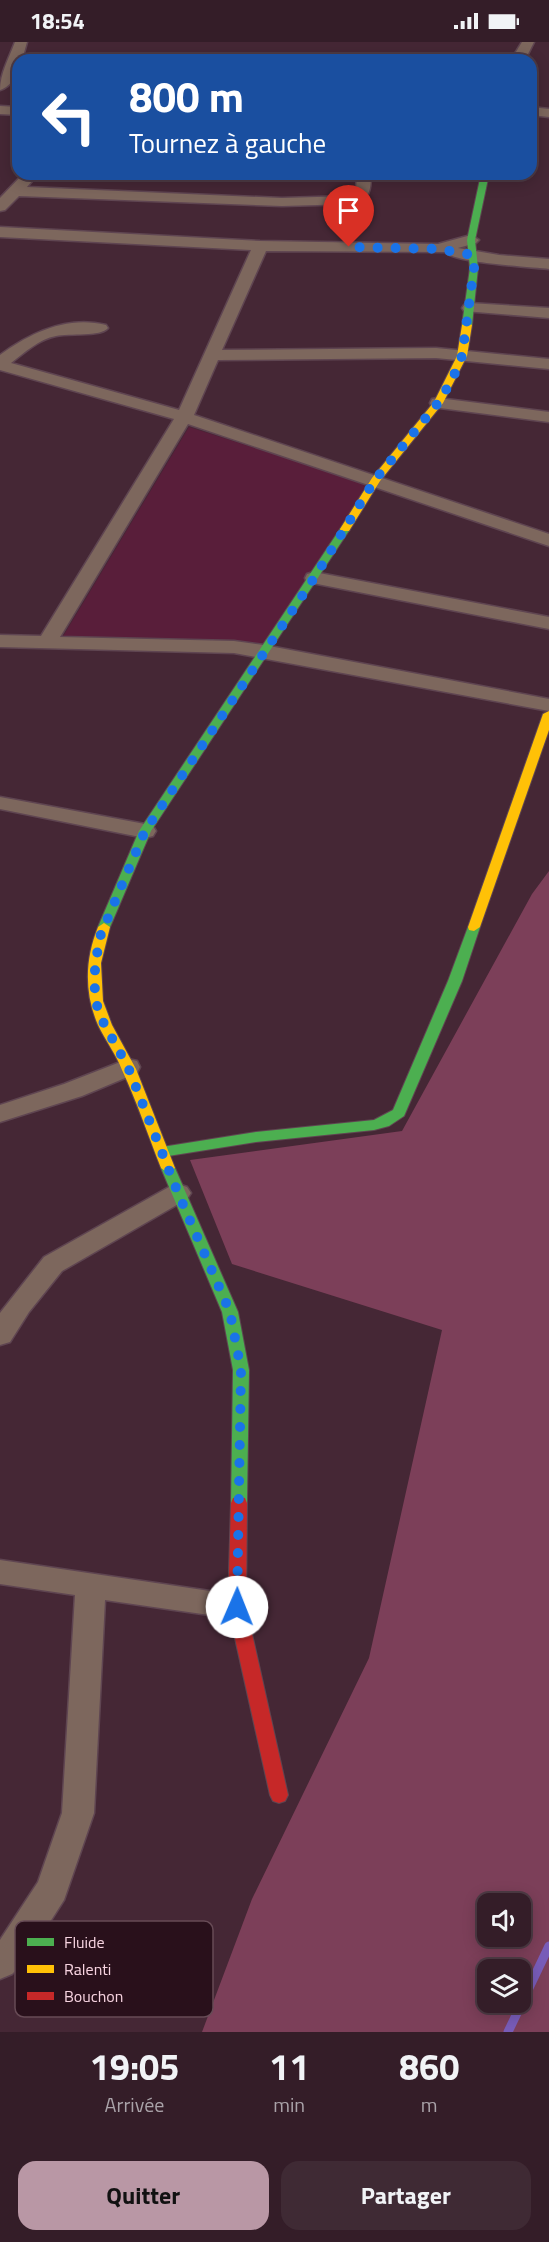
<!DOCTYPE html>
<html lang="fr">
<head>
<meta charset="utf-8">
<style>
	body { margin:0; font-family:"Titillium Web",sans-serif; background:#3f2a34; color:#f1f3f6; height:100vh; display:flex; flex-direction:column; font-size:22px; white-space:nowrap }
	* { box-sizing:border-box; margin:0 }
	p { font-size:20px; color:#a9a2a8 }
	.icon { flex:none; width:33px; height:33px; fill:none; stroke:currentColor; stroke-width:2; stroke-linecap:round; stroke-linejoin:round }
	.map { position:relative; height:1990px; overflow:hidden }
	.drawer { display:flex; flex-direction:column; background:#341d28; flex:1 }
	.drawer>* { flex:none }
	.top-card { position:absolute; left:12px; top:12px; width:525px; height:126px; border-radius:18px; box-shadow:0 3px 15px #0003,0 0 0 2px #4e3b45; background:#1a4fa0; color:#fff; overflow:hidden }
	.controls { position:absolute; left:477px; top:1851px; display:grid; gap:12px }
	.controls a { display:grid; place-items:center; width:54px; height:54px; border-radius:12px; background:#341d28; box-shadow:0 3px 15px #0003,0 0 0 2px #4e3b45; font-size:30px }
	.pin { position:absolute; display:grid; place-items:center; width:51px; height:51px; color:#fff; margin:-62px -26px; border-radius:50% 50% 50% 0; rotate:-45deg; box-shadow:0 0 6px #0007 }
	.pin .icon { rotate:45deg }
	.me { position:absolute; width:66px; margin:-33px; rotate:1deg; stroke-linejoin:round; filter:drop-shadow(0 0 4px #0008) }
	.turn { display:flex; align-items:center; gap:21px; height:126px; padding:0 18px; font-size:27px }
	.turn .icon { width:78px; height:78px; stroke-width:2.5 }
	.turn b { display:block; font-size:42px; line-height:51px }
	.eta { display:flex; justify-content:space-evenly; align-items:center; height:102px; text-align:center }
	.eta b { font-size:36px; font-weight:700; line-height:42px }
	.primary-button { display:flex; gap:12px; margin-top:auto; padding:12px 18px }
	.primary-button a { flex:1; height:69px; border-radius:18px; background:#b997a5; color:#111; font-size:24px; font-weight:700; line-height:69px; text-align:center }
	.primary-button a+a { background:#3f2a34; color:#f1f3f6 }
	.status { display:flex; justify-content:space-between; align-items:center; height:42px; padding:0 30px; background:#341d28; direction:ltr }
	.status svg { height:16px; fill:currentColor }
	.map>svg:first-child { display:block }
</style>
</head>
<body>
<div class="status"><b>18:54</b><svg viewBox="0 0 49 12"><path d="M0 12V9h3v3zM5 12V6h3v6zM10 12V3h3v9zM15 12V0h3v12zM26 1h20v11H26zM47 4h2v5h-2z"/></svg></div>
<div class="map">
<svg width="549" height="1990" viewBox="0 0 549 1990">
	<rect width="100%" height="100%" fill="#452735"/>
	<!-- built -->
	<polygon fill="#591e3a" points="189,385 368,442 263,604 62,596"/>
	<!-- green -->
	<path fill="#7c3f59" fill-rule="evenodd" d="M549 829V1990H202L252 1857 369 1616 442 1288 232 1222 190 1118 402 1089 532 852ZM488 1862H520V1894H488ZM488 1928H520V1960H488Z"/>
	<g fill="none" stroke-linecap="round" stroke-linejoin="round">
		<!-- stream -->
		<polyline stroke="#785cb8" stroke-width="9" points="508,1990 549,1904"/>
		<!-- street casing -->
		<g stroke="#5f4551" stroke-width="3">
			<g id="street">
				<path d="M15 0H27L22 18H18C18 30 13 44 0 48 0 32 9 16 15 0Z"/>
				<polygon points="522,0 534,0 525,18 511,18"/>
				<polygon points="0,64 18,65 18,73 0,72"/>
				<polygon points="531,65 549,67 549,75 531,73"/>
				<path d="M23 132H38L27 145 282 156 351 154 356 148 357 132H371C371 147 370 158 353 162L282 164 19 154 5 168 0 169V156Z"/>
				<path d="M0 185 260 199 438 202 471 193 479 198 476 201 458 206 499 213 549 217V227C531 225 455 221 445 210L266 209 222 308 436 306 549 317V327L436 316 218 318 194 373 549 492V504L188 382 60 595 234 599 264 603 549 657V669L234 611 0 605V593L41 594 174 377 0 328V313C30 291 67 273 106 283L108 286C101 295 69 291 56 294 39 297 24 311 11 321L179 368 251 208 0 195Z"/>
				<polygon points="470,261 549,266 549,276 464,269 462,266 464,263"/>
				<polygon points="438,356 549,370 549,380 432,365 430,361 432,357"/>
				<polygon points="314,530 549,575 549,587 307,540 305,536 307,532"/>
				<polygon points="0,755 145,782 153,784 156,789 153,794 145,796 0,767"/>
				<polygon points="128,1017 137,1019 140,1025 137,1031 82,1054 0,1080 0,1063 64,1042"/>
				<polygon points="178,1142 187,1145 191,1151 187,1157 62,1229 29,1270 10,1300 0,1303 0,1271 44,1215 169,1145"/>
				<polygon points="0,1518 237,1553 248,1556 252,1565 248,1574 237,1577 105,1558 94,1771 64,1858 25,1919 12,1932 0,1937 0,1898 38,1840 62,1771 75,1553 0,1542"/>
			</g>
		</g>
		<!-- fast casing -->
		<g stroke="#5f4551" stroke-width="2">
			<g id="fast">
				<polygon points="481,132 489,132 475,198 478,226 472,283 467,286 462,283 470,226 467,198"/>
				<polygon points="345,484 350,487 151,789 110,885 104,889 99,888 98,885 139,789 340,487"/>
				<polygon points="474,881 480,885 462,939 404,1074 389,1084 374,1088 256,1100 162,1115 157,1113 155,1110 157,1107 162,1105 256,1090 374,1078 393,1068 448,939 468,885"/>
				<polygon points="168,1121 175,1126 238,1270 249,1328 247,1461 245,1466 239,1467 233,1466 231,1461 233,1328 222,1270 161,1126"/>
			</g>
		</g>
		<!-- slow casing -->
		<g stroke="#5f4551" stroke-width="2">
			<g id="slow">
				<polygon points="467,280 472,283 467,314 443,361 380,439 349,489 341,489 340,487 372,436 434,360 457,314 462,283"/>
				<polygon points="549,669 549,688 480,885 474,889 469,888 468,885 543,672"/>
				<path d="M104 881 110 885 101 921 103 959 112 983 136 1027 175 1126 168 1131 161 1126C148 1093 137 1060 122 1028 116 1012 105 998 98 983 84 951 85 917 98 885Z"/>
			</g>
		</g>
		<!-- jam casing -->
		<g stroke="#5f4551" stroke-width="2">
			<polygon id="jam" points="239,1455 245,1456 247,1461 246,1565 288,1753 285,1759 279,1761 273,1759 270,1753 228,1565 231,1461 233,1456"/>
		</g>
		<!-- street -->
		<use href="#street" fill="#7d675d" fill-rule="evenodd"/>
		<!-- fast -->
		<use href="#fast" fill="#4caf50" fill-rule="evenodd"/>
		<!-- slow -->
		<use href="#slow" fill="#ffc107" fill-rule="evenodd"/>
		<!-- jam -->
		<use href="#jam" fill="#c62828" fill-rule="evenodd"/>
	</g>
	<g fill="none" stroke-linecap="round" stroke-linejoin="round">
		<!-- route -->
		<polyline stroke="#1a73e8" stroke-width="10" stroke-dasharray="0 18" points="237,1565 241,1328 230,1270 178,1151 128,1025 104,982 96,961 94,936 99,897 145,789 314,536 375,438 438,361 452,338 462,314 474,226 472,213 439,207 349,205"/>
	</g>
	<!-- legend -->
	<rect x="15" y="1879" width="198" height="96" rx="9" fill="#29101b" stroke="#674b56" stroke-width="1.5"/>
	<rect x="27" y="1896" width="27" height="8" fill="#4caf50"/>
	<rect x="27" y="1923" width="27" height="8" fill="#ffc107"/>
	<rect x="27" y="1950" width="27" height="8" fill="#c62828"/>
	<g font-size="16" fill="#f8d4e1">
		<text x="64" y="1906">Fluide</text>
		<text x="64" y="1933">Ralenti</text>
		<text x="64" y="1960">Bouchon</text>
	</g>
</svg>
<div class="controls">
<a><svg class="icon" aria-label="sound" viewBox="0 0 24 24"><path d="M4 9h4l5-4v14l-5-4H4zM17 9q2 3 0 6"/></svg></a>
<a><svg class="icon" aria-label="layers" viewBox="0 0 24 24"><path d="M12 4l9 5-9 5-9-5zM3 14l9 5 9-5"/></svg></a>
</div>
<div class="pin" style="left:349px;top:205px;background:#d93025"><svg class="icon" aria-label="arrive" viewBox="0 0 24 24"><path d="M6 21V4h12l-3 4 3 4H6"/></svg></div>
<svg class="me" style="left:237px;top:1565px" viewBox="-20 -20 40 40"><circle r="19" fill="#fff"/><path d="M0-13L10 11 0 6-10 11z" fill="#1a73e8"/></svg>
<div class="top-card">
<div class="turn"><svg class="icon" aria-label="left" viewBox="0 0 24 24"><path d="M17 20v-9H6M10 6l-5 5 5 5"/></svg><div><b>800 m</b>Tournez à gauche</div></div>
</div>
</div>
<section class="drawer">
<div class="eta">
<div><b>19:05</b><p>Arrivée</p></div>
<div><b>11</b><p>min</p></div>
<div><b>860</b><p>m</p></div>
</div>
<div class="primary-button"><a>Quitter</a><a>Partager</a></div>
</section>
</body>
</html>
